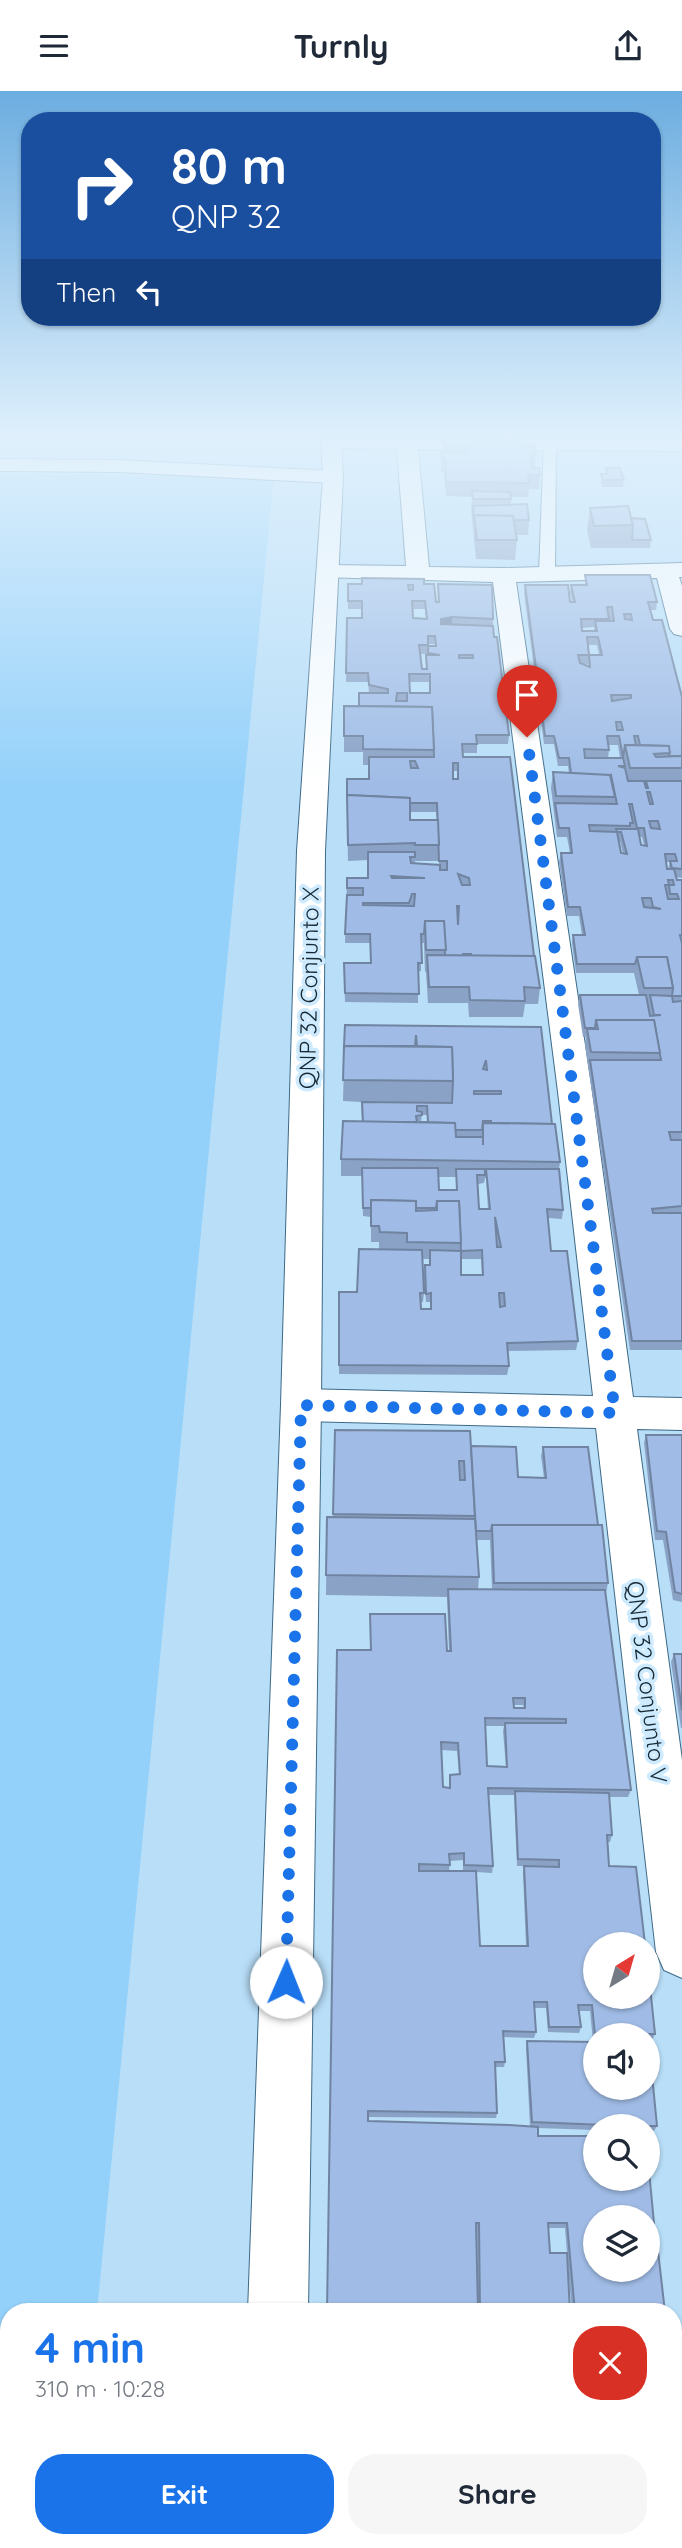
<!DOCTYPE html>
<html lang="en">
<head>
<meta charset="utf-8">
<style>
	body { margin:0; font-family:Quicksand,sans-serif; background:#f6f6f7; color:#1f2937; height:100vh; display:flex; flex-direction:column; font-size:26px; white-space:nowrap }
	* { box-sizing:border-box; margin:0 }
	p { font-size:23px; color:#747a83 }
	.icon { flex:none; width:38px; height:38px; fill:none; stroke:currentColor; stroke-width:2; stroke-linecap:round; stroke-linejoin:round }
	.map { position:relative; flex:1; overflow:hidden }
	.drawer { position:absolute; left:0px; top:2212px; width:682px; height:245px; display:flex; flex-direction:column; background:#fff; border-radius:28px 28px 0 0; box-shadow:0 2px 5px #0004 }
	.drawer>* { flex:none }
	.guide { position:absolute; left:21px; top:21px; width:640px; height:214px; border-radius:28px; box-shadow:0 2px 5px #0004; background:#1a4fa0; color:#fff; overflow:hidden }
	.needle { width:46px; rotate:37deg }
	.tools { position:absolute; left:583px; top:1841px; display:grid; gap:14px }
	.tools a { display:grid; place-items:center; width:77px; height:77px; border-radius:50%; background:#fff; box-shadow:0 2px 5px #0004; font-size:35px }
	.pin { position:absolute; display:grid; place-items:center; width:60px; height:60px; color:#fff; margin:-72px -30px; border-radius:50% 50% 50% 0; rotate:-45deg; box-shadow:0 0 7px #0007 }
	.pin .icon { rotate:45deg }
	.me { position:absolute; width:77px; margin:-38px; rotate:1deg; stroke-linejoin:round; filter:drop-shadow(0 0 5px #0008) }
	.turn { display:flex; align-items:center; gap:24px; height:147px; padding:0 35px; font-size:32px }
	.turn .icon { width:91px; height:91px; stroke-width:2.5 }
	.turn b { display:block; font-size:49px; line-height:60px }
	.then { display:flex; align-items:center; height:66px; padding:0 35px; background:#0003; gap:14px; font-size:26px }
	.round { display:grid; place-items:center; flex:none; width:74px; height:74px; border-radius:28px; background:#f6f6f7 }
	.summary { display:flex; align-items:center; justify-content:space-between; height:119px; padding:0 35px }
	h1 { font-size:42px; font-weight:700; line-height:52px; color:#1a73e8 }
	.button { display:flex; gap:14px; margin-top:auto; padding:14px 35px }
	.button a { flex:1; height:80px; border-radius:28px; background:#1a73e8; color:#fff; font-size:28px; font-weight:700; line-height:80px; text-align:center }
	.button a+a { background:#f6f6f7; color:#1f2937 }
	header { display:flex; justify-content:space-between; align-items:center; height:91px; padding:0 35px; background:#fff; font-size:32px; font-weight:700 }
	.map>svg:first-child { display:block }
</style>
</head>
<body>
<header><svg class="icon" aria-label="menu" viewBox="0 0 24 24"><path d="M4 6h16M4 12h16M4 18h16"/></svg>Turnly<svg class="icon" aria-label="share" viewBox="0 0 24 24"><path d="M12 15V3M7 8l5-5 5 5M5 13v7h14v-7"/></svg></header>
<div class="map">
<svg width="682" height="2457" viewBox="0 0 682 2457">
	<rect width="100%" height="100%" fill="#b8def8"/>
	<!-- green -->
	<polygon fill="#94d1fa" points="0,383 274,384 97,2221 9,2221 9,2448 75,2448 74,2457 0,2457"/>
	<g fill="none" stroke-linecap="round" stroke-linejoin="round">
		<!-- lane casing -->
		<g stroke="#3d6a87" stroke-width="2">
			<polygon id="lane" points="544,349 554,349 556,352 555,483 547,488 539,483"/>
		</g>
		<!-- street casing -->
		<g stroke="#3d6a87" stroke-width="2">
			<g id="street">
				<polygon points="322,349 682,349 682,360 418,358 429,476 504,477 682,472 682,486 679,486 682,495 682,545 674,543 670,538 657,487 516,491 592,1001 633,1306 682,1307 682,1339 637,1338 682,1669 682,1887 664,1879 656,1861 596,1337 301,1330 287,1325 281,1314 287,1303 301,1298 593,1305 558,1001 493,491 320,486 317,481 320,476 328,474 406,475 397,358 331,357 324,355"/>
				<polygon points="0,368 119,369 333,380 340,382 343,386 340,390 333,392 119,381 0,380"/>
			</g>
		</g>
		<!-- secondary casing -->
		<g stroke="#3d6a87" stroke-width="2">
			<g id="secondary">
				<polygon points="321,349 341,349 343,386 325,760 321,1314 308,2221 248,2221 281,1314 297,760 323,386"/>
				<polygon points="240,2448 304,2448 303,2457 239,2457"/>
			</g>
		</g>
		<!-- lane -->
		<use href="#lane" fill="#fff" fill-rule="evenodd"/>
		<!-- street -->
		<use href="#street" fill="#fff" fill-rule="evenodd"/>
		<!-- secondary -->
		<use href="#secondary" fill="#fff" fill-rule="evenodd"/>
	</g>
	<!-- wall -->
	<g fill="#8aa2c6" fill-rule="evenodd">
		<polygon points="444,349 524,354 536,363 535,377 540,384 539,398 529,398 528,406 511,406 511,414 529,429 528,444 516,444 517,449 515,469 476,468 471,419 472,406 446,405 444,381 441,381 441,361 443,361"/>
		<polygon points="606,377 624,389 623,396 602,396 601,390 601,383 605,383"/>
		<polygon points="590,417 631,427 651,449 650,457 591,457 587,439"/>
		<path d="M585 484 657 511 656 519H650L653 529 682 606V787L676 786 677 789H682V1259H630L585 954 586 946H583L578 913 580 904H639L634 882H576L572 852 573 844H582L579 825H567L559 771 561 762H570L567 746H557L551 697 553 681 569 682 568 675H558L554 653H544L524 502 525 494 572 511 570 502 571 494H585ZM594 536V540H582V537ZM588 554H597L599 564H589L588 575 582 573H588L589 564ZM609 654H618L620 667H608L609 659ZM639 746H642L644 754H641ZM619 750H620L623 762H621ZM666 771H670L668 778H667Z"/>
		<path d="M348 493H424L436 511H438V493L493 528V535L509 644 508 653H477V662H463V666L534 865 540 897 538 913H525L523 926H469L468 912H428L426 881H425L424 852H421V880L418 881V912L345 911 344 872H371L370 852H345L347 787H367L368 769 348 770 347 720 369 688V674H363V661H344V615H359L369 602 368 591H346L347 527H362V518H348ZM413 518H425L426 527H413ZM428 553H435V555H428V564H426V578H422L420 563H428ZM409 591H429V602H410ZM453 680H457V688H453ZM410 721H436L437 729H410ZM439 769V774L415 772V770H438Z"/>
		<path d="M345 934 541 936 552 1033 560 1071 559 1078 563 1119 562 1128 548 1127 551 1160 578 1250 576 1259 508 1260 509 1275 507 1284 339 1283V1201H357L406 1159V1158H379V1151H371V1126L363 1125 362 1085H341V1068L362 1031 361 1011 343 1010ZM422 1024H427V1031H421ZM439 1086H456V1099H439ZM485 1087H486L488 1118H479L478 1093 484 1092ZM422 1168H429V1174H425L424 1183 426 1211H430V1218H421V1211H423L424 1202ZM461 1168H481L482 1184H461Z"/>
		<path d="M335 1339 470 1340 471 1355 516 1356 518 1386 544 1387 541 1365 543 1356H588L598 1434H602L608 1492 606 1502 631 1699 628 1706H609L612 1744 610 1751H608L609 1775 636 1776 645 1853H595V1906H648V1876L655 1943 652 1949H648L657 2035 654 2040H648V2035H595V2039L538 2037V2045H595V2088H648V2069L654 2132 651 2137 648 2136V2126H595V2179H648V2140L650 2159 658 2160 665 2221H572L567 2162 570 2221H478L477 2136 476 2137 478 2221H327L337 1559H370V1523H445L447 1560H449L447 1506 326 1504 327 1426H333ZM477 1449H490L492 1498H478L479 1486ZM513 1614H523L524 1617H514ZM485 1635H504L503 1640 506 1676 487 1675ZM441 1659 457 1660 459 1683 450 1684 449 1697 443 1696ZM488 1704H514L517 1775H539H524L523 1782 526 1855H480L476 1781 492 1782 493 1775ZM463 1769V1780H449L450 1770ZM534 1917H546L548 1941 579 1942 581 1936 579 1920H590L593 1950H527L526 1956 530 2036 509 2034 368 2030V2026L496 2027 497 2022 495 1976H504L505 1971 504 1946 534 1947 536 1941ZM595 1944H648V1997H595ZM548 2137H565L567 2162H550Z"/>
		<polygon points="646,1344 682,1344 682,1511 673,1509 663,1449 655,1449 644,1352"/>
		<polygon points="674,1563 682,1563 682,1637 681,1637 671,1571"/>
		<rect x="493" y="2448" width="40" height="9"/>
		<polygon points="575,2448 674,2448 682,2457 576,2457"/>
	</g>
	<!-- shaded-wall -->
	<polygon fill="#7084a1" points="452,526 452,535 441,536 441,528"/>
	<!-- building -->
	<g fill="#a0bce6" stroke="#7084a1" stroke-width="2" fill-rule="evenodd">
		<polygon points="444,349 523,349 524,354 535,355 536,363 530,363 532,377 539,377 540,384 528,384 529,392 446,391 445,367 442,367 441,361 467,361 466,355 444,355"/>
		<polygon points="606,377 620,377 624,389 603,389 601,383 607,383"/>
		<polygon points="472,400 510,401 511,408 473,408"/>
		<polygon points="527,413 529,429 514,429 513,425 474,424 474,428 473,415"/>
		<polygon points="628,415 633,434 594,435 590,417"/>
		<polygon points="474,424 513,425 517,449 477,449"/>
		<polygon points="631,427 645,428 651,449 632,449 633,434"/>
		<path d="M585 484H650L657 511H648L653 529H662L682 606V665H669V655L640 654 638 645H634L636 654H625L623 666 619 645H607L609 659 584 658 585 667H623L625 675H618L625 677 628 690H644L646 697H648L646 690H682V778L672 777 670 770H677L675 763H665L667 778H674L677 789H682V844H680L682 853V905H672L673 897 667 866H637L635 873H577L573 844H585L580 816H568L561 762H572L569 737H559L555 712 617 713 611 684 610 685 571 682 569 667H559L554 645H545L525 494H568L570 511H575L571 494H587ZM607 516H612L614 530H595L597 540H582L581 528H609ZM624 523H631L632 529 625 528ZM587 546H598L602 564H589L590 576 580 572 578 564H589ZM611 604H631V607L612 610ZM616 631H621L623 639H617ZM647 701H650L653 713H650ZM629 713H632L637 737H644L647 755 641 754 638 738H616L617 741 590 740 589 734 630 735V732H633ZM649 730H658L660 738 651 737ZM617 741H621L627 763 621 762ZM668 789H673L674 794H669L670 803H677L679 808H668L665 794H669ZM642 807H651L653 816 661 818 644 816Z"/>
		<path d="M362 487 424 488V493H434L436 511H439L438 493 492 494 493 528 452 526 441 528V533L493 535 494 546H497L509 644H476L477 653H462L463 666H510L534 865H471V863H463V865H445L444 830H425L424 843H421L422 872H418L419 903 345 902 344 872H371L370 843H345L347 804H363V797H347V787H368V761H415V766H410L411 772 440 774V779H447V770H439L437 712H410V707L347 704V688H369V666H434L432 616 359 615V602H388V598L369 594 368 582H346L347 527H362V510H348V493H362ZM408 494H413V499H409ZM412 510H425L427 528 413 527ZM428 545H435L436 555H428V562L440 564H426L427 578H422L419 554H428ZM459 564H473V567H459ZM409 583H430V602H410ZM397 602H407V610H396ZM410 670H415L418 677H411ZM453 672H458V688H453ZM458 783 469 787 470 794H462ZM391 785 425 787H392ZM412 803H415L414 815 363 814V812H409ZM457 815H459L458 834Z"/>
		<polygon points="344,615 432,616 434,659 363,658 363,645 344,645"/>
		<polygon points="625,654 669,655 670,662 654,663 656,666 682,665 682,677 630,677"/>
		<polygon points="553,681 610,684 615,706 556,705"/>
		<polygon points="347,704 410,707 410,729 438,729 439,754 415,754 415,752 348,754"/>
		<polygon points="425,830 444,830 446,859 426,859"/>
		<polygon points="427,864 535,865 540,897 524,896 525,910 470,909 469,896 429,896"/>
		<polygon points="637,866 667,866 673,897 644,897"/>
		<polygon points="580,904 646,904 650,925 661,924 654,924 650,904 672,905 673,911 682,910 682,1041 669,1041 671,1049 682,1049 682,1115 652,1118 653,1122 682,1122 682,1250 632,1250 590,969 661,969 654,929 596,929 595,937 585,937"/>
		<polygon points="596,929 654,929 660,962 591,961 587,938 598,938"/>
		<path d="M345 934 541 936 552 1033 491 1032V1030H483L482 1039H455V1032L420 1031H428L427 1015H417V1020L422 1021V1024L416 1025 417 1031H363L362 1011 452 1012 453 990 452 956 417 955 416 944 415 955H344ZM486 969 487 979 483 978ZM474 1000H501V1003H474Z"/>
		<polygon points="344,955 452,956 453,990 343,989"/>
		<polygon points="343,1030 455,1032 456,1046 483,1046 483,1054 483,1032 555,1033 560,1071 341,1068"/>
		<path d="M362 1077H438L439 1099H457L456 1078H485V1084H477L479 1118H490L486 1078H559L563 1119 547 1118 551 1160H567L578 1250 507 1252 509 1275 339 1274V1201H357L359 1158 422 1159 424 1202H420L421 1218H431V1202L426 1203 425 1174H430V1159L461 1160V1184H483L482 1159 461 1160 459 1110H437L436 1117H416V1110L371 1109V1117H363ZM495 1126 501 1156H497ZM499 1202H504L505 1215 500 1216Z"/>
		<polygon points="371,1109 416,1110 416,1120 437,1119 437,1110 459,1110 461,1152 407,1151 407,1142 380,1141 379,1135 371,1135"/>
		<path d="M335 1339 470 1340 475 1425 333 1423ZM459 1370H464L465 1389H460Z"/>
		<polygon points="646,1344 682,1344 682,1503 675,1501 666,1441 657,1440"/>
		<polygon points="471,1355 516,1356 518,1386 546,1387 543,1356 588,1356 598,1434 492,1434 491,1440 476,1440"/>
		<polygon points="327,1426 475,1428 479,1486 326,1484"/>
		<polygon points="492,1434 602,1434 608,1492 494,1492"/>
		<path d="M448 1498 605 1499 631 1699 488 1697 493 1775 464 1774V1762L449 1763 450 1774 419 1773V1780H476L480 1855H528L524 1775 559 1776V1769L518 1768 515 1700 609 1702 612 1744H607L609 1775 636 1776 645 1853H595V1906H648V1876L655 1943H648L657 2035H605V2034L532 2031 527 1950 595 1951V1997H648V1944H595L592 1914H578L581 1936H549L547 1911H534L536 1941 503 1940 505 1971H495L497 2022 368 2020V2030L509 2034 538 2036V2045H595V2088H648V2069L654 2132H648V2126H595V2179H648V2140L650 2159 658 2160 665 2221H575L567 2132H548L550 2162H567L570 2221H480L479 2132H476L478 2221H327L337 1559H371L370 1523H445L447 1560H451ZM513 1607H525V1617H514ZM485 1627 566 1628V1632H505L507 1676 487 1675ZM441 1651 458 1652 460 1683 450 1684V1697L443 1696Z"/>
		<polygon points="674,1563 682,1563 682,1619"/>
		<polygon points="674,2238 682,2238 682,2457 578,2457 578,2448 674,2448"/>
		<polygon points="323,2448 486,2448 487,2457 323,2457"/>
		<rect x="496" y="2448" width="37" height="9"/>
	</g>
	<!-- sky -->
	<linearGradient id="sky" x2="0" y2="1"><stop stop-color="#6cade0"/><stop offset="0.5" stop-color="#dff0fc"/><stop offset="1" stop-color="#dff0fc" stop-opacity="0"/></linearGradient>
	<rect width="682" height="693" fill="url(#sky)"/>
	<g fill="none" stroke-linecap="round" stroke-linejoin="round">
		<!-- route -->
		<polyline stroke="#1a73e8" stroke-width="12" stroke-dasharray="0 21.6" points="286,1891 301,1314 615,1322 527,646"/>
	</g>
	<g text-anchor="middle" stroke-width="7" stroke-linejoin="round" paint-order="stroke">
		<!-- street labels -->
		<g font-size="23" fill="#152834" stroke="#cdeafe">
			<text transform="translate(309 897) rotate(-89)" y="8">QNP 32 Conjunto X</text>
			<text transform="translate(647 1591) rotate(83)" y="8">QNP 32 Conjunto V</text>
		</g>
	</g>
</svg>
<div class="tools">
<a><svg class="needle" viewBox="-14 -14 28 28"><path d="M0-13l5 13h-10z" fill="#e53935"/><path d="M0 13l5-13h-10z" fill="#747a83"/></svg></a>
<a><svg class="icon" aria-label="sound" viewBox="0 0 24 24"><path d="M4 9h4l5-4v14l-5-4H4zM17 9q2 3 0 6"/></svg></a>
<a><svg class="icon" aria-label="search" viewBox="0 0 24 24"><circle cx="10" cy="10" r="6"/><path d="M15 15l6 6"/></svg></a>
<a><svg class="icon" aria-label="layers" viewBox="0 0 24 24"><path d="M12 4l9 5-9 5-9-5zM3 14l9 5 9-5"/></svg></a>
</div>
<div class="pin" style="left:527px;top:646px;background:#d93025"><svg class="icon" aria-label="arrive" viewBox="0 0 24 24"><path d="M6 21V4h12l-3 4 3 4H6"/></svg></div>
<svg class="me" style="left:286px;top:1891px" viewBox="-20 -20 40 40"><circle r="19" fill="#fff"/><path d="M0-13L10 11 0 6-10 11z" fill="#1a73e8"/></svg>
<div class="guide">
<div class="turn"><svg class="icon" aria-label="right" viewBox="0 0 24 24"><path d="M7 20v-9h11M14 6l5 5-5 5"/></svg><div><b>80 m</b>QNP 32</div></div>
<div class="then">Then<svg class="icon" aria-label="left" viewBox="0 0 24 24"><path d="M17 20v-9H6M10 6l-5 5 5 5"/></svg></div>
</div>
<section class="drawer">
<div class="summary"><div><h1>4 min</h1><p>310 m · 10:28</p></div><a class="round" style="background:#d93025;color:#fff"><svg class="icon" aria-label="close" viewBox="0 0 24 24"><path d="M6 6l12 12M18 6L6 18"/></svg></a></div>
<div class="button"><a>Exit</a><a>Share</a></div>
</section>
</div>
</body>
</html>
